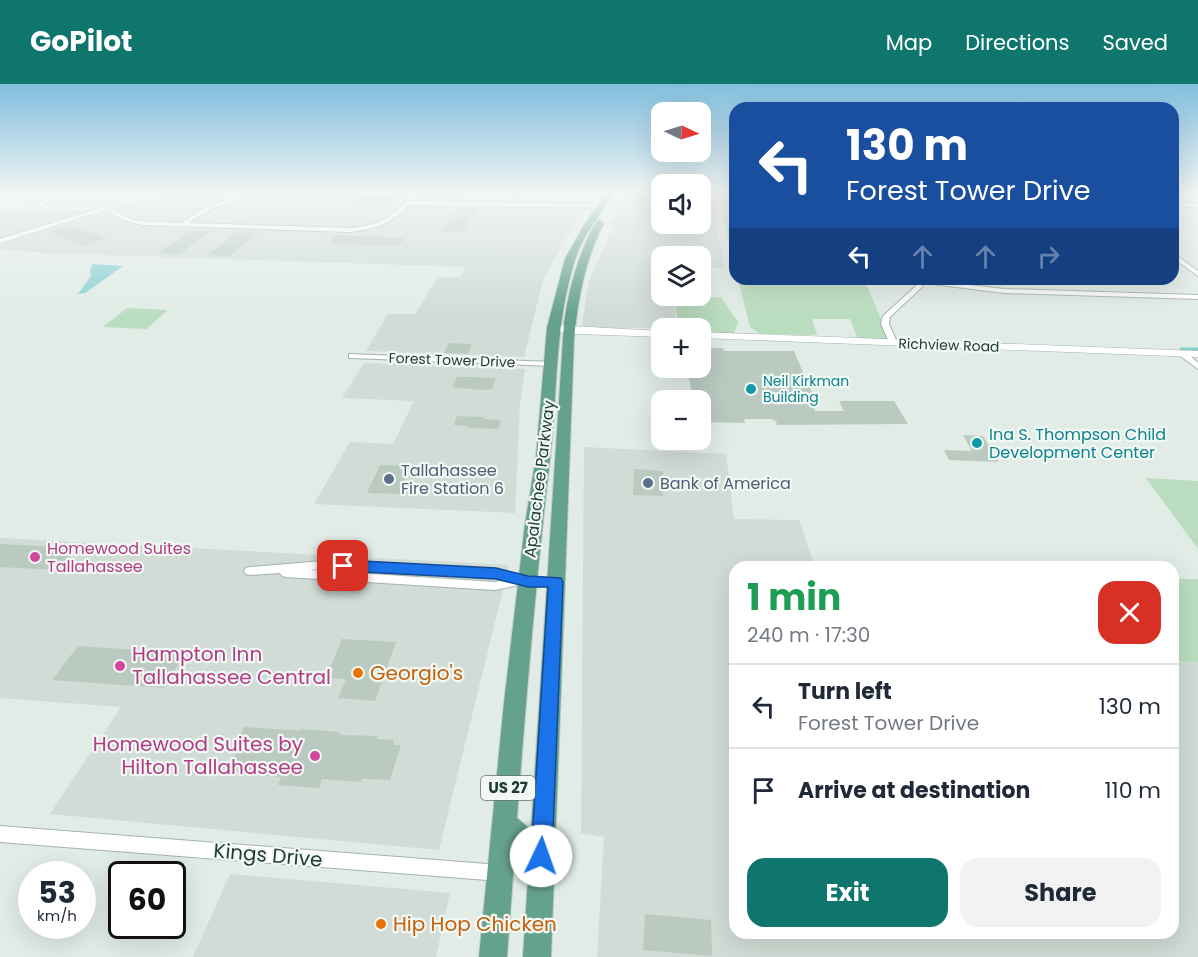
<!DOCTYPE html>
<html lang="en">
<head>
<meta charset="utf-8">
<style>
	body { margin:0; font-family:Poppins,sans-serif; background:#f2f2f3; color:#1f2937; height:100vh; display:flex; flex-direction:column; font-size:22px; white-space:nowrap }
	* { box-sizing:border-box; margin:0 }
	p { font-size:20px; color:#747a83 }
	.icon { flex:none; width:33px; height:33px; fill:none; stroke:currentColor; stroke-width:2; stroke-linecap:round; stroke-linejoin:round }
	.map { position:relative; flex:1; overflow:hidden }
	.panel { position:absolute; left:729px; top:477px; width:450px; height:378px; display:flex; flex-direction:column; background:#fff; border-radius:18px; box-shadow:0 6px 24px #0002 }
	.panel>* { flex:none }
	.guide { position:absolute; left:729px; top:18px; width:450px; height:183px; border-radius:18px; box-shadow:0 6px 24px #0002; background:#1a4fa0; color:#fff; overflow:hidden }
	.needle { width:39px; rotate:94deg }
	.buttons { position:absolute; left:651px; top:18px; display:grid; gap:12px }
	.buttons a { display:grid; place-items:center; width:60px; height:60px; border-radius:12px; background:#fff; box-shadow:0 6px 24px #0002; font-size:30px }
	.speed { position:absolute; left:18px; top:777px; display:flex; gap:12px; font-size:30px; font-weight:700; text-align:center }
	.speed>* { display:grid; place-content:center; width:78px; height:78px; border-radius:50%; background:#fff; box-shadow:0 6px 24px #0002; line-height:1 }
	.speed small { font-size:15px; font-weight:400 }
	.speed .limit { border:3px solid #111; border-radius:9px; background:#fff; color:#111 }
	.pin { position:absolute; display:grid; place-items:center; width:51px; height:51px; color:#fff; margin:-26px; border-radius:12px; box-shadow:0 3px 9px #0006 }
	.me { position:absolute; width:66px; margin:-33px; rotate:3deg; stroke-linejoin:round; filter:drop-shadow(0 0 4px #0008) }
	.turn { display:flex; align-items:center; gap:21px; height:126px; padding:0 18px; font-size:27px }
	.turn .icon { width:78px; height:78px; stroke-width:2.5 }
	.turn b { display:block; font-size:42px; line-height:51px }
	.lanes { display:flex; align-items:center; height:57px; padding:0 18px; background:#0003; justify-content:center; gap:30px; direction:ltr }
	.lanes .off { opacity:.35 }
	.round { display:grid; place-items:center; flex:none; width:63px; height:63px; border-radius:18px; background:#f2f2f3 }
	.head { display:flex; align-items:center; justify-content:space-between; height:102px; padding:0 18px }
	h1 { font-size:36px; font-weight:700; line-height:45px; color:#1e9e55 }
	.cta { display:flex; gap:12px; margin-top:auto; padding:12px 18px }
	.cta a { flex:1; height:69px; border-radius:18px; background:#0f766e; color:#fff; font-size:24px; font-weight:700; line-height:69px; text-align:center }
	.cta a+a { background:#f2f2f3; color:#1f2937 }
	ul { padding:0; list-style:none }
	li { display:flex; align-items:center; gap:18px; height:84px; padding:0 18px; border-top:2px solid #e0e1e3 }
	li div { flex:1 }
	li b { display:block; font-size:22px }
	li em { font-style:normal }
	header { display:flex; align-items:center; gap:36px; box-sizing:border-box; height:84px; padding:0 30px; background:#0f766e; color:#fff }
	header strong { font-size:28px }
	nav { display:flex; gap:33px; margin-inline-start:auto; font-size:21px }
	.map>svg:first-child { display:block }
</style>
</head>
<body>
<header>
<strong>GoPilot</strong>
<nav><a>Map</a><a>Directions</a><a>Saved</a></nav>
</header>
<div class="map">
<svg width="1198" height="873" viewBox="0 0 1198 873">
	<rect width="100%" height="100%" fill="#e1ece6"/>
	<!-- built -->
	<g fill="#d0dcd5">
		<polygon points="162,110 591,110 588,113 524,112 519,120 587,123 578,133 543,196 524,273 366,267 388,230 415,230 438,193 460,193 466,183 45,169 0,165 0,125 100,128"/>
		<polygon points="630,110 661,110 662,140 700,140 701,110 734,110 735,115 711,115 725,184 701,183 700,172 662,172 662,212 674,212 676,244 594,244 582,241 589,197 611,147 618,143 610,140"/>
		<polygon points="364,279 525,285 520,319 515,429 314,420 350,358 393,360 414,317 342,314"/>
		<polygon points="584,363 726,370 734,435 799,436 815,483 735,483 735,849 1173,849 1173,577 1198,578 1198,873 597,873 604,753 581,749"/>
		<polygon points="0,454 509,481 439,766 50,730 121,623 0,614"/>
		<polygon points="230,790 450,809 436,873 193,873"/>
	</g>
	<!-- green -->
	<g fill="#baddbf">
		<polygon points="722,113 735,114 735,184 725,144"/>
		<polygon points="738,195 864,195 890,256 858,255 850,235 812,235 817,251 760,250 750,243"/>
		<polygon points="721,213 738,238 734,250 701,248 700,244 678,244 675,214"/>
		<polygon points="127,224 168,226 146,245 103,243"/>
		<polygon points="1146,394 1198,397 1198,465"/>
		<polygon points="1173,495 1198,495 1198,578 1173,577"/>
	</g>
	<!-- water -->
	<polygon fill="#89d0d2" points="93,180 123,182 85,209 78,210 91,192 90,186"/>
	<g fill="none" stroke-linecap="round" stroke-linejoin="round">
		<!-- stream -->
		<polyline stroke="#89d0d2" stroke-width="3" points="1181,265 1198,265"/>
	</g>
	<!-- building -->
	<g fill="#bacac1">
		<polygon points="359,110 400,110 389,122 348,121"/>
		<polygon points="457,124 478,125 464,147 442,147"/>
		<polygon points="72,141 106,154 82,162 49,148"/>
		<polygon points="190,147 210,147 180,170 158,169"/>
		<polygon points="236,148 257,149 230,172 208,171"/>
		<polygon points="333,151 405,154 398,162 332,160"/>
		<polygon points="449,259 472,260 468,270 444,269"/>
		<polygon points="700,264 723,264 724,267 794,267 812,309 808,309 815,327 844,327 839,317 894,317 908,340 777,341 776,337 771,335 744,335 745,339 700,338 700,316 693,316 687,284 700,284"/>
		<polygon points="457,293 471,293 496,294 492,305 481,306 452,303"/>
		<polygon points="457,332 484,333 483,335 501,336 498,345 468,344 469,342 454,341"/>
		<polygon points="963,351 983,352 999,378 949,376 944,366 972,367"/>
		<polygon points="380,381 411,382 399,410 367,409"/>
		<polygon points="634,385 663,387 663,412 633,411"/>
		<polygon points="0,460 78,464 59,486 0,483"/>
		<polygon points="342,555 396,558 375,617 338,614 346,595 330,594 334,584 330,584"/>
		<polygon points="78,562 166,568 185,569 164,604 52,596"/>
		<polygon points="244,643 292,646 300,647 301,645 340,648 340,651 378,652 377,655 394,656 393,661 401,661 390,696 362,695 361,698 322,695 319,704 278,701 281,693 240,690 233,684 227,684 239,661 235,660"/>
		<polygon points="645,830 711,836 712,872 643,866"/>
	</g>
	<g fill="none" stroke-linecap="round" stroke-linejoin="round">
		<!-- minor casing -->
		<g stroke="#a4b4ac" stroke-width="2">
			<g id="minor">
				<polygon points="57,110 64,110 36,125 31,124"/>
				<path d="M240 110H248L207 127 188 139 350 144C380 141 393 134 411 110H417L411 117 601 120 613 117 616 119 601 124 408 121C392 140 374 145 350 148L141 141 123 136 104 124 109 123 127 134 141 137 181 139 203 125Z"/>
				<polygon points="439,110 508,111 511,113 508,115 442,112"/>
				<polygon points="1173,117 1198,120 1198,124 1173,121"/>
				<polygon points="1173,130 1184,133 1181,135 1173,134"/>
				<polygon points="1173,169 1198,187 1198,192 1173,174"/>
				<polygon points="919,195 1004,205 1198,211 1198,215 1004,209 924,199 922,203 890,233 889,240 897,258 890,260 881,240 883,232 917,201"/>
				<polygon points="1179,267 1185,267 1198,279 1198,285 1179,271"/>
				<polygon points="349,270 552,278 556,280 552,282 352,274 349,274"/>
				<path d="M323 477 496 485 532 494 534 497 532 500H524L495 506 286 493 282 492 280 489 250 491 246 490 244 487 246 484 250 483ZM323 485 496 493 506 496 495 498 310 486Z"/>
				<polygon points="0,742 500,781 506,783 508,789 506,795 500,797 0,758"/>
			</g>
		</g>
		<!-- tertiary casing -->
		<g stroke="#a4b4ac" stroke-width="1">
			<g id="tertiary">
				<polygon points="146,110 156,110 0,159 0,155"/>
				<polygon points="0,121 90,122 93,124 90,126 0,125"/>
				<polygon points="553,241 662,247 662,253 579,250 550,246 548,244"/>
				<polygon points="700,248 1198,267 1198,273 700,254"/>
			</g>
		</g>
		<!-- primary casing -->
		<g stroke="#c1c9c6" stroke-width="2">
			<path id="primary" d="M606 110H614C600 131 582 152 575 176 554 241 558 308 550 375 536 494 526 614 517 734L531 746 564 240C569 204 578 169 597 137L600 136 604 139C585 176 578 214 574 255L551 873H523L529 778 515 765 507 873H479L504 619 525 440 536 373 547 244 565 175 584 141Z"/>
		</g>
		<!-- minor -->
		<use href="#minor" fill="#fff" fill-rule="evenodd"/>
		<!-- tertiary -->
		<use href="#tertiary" fill="#fff" fill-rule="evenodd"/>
		<!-- primary -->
		<use href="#primary" fill="#65a28b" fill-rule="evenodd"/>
	</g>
	<!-- sky -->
	<linearGradient id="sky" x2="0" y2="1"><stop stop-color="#82bfdf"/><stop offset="0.47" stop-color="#f2f6f4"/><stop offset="1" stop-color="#f2f6f4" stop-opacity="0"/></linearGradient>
	<rect width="1198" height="232" fill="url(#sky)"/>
	<!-- route -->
	<polygon fill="#1a73e8" stroke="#114b97" stroke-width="1.5" points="343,476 496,484 528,492 561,494 563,498 552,772 549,779 541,782 534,779 531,772 548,503 528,503 496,495 343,487 338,486 335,482 338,478"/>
	<!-- markers -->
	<g fill="#0f9aa8" stroke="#f2f8f4" stroke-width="2">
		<circle cx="751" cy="305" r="6"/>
		<circle cx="977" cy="359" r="6"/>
	</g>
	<g fill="#5c6f8a" stroke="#f2f8f4" stroke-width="2">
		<circle cx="389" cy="395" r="6"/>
		<circle cx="648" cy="399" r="6"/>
	</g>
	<g fill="#d1479c" stroke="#f2f8f4" stroke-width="2">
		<circle cx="35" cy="473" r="6"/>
		<circle cx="120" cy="582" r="6"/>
		<circle cx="315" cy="672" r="6"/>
	</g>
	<g fill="#e8710a" stroke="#f2f8f4" stroke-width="2">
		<circle cx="358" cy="589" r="6"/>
		<circle cx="381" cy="840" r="6"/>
	</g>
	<g text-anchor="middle" stroke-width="4.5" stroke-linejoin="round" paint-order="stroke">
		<!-- far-street labels -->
		<g font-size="14" fill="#213d32" stroke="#f2f8f4">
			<text transform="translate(949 261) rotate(2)" y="5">Richview Road</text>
			<text transform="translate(452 276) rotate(2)" y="5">Forest Tower Drive</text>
		</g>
		<!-- far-culture labels -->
		<g font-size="14" fill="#0d838f" stroke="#f2f8f4" text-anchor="start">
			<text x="763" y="302">Neil Kirkman<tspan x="763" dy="16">Building</tspan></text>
		</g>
		<!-- shield labels -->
		<rect fill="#f2f8f4" stroke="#60756c" stroke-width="1.5" x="481" y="692" width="54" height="24" rx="4.5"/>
		<g font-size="15" font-weight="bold" fill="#213d32">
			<text x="508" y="709">US 27</text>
		</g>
		<!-- culture labels -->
		<g font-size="16" fill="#0d838f" stroke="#f2f8f4" text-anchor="start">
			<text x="989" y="356">Ina S. Thompson Child<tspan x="989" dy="18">Development Center</tspan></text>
		</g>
		<!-- service labels -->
		<g font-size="16" fill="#4e5e75" stroke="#f2f8f4" text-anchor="start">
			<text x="401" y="392">Tallahassee<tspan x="401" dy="18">Fire Station 6</tspan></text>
			<text x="660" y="405">Bank of America</text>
		</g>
		<!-- street labels -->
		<g font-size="16" fill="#213d32" stroke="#f2f8f4">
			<text transform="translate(539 395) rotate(-83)" y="6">Apalachee Parkway</text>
		</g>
		<!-- hotel labels -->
		<g font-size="16" fill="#b23c85" stroke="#f2f8f4" text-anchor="start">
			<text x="47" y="470">Homewood Suites<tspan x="47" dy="18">Tallahassee</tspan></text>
		</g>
		<!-- near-hotel labels -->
		<g font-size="20" fill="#b23c85" stroke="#f2f8f4" text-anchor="start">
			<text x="132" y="577">Hampton Inn<tspan x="132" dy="23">Tallahassee Central</tspan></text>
			<text x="303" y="667" text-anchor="end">Homewood Suites by<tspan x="303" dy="23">Hilton Tallahassee</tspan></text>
		</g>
		<!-- near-food labels -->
		<g font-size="20" fill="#c56008" stroke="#f2f8f4" text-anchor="start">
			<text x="370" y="596">Georgio's</text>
			<text x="393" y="847">Hip Hop Chicken</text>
		</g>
		<!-- near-street labels -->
		<g font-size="20" fill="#213d32" stroke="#f2f8f4">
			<text transform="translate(268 771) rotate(5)" y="7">Kings Drive</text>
		</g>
	</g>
</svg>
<div class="buttons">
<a><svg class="needle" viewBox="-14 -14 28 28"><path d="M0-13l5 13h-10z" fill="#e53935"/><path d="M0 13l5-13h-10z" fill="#747a83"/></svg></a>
<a><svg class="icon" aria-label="sound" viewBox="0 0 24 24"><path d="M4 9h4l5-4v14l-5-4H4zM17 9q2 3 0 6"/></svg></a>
<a><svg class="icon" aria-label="layers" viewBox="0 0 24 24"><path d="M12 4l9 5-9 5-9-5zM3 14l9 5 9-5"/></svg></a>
<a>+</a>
<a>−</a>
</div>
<div class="speed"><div>53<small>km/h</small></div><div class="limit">60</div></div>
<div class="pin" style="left:343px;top:482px;background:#d93025"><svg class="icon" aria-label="arrive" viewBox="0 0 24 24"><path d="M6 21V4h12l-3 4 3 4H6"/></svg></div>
<svg class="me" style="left:541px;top:772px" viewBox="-20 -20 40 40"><circle r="19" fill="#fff"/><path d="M0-13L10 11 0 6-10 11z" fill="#1a73e8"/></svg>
<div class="guide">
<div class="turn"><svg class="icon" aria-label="left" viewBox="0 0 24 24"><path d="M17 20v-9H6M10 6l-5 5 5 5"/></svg><div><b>130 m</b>Forest Tower Drive</div></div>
<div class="lanes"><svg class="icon" aria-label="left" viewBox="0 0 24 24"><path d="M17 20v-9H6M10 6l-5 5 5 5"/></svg><svg class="icon off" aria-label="ahead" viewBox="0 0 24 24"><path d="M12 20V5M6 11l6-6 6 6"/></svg><svg class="icon off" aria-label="ahead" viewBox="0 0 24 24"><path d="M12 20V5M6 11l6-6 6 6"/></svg><svg class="icon off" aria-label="right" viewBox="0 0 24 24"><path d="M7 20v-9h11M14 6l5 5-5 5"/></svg></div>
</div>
<section class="panel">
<div class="head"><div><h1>1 min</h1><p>240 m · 17:30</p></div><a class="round" style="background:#d93025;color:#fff"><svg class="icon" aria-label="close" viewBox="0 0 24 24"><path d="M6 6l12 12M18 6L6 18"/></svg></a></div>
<ul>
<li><svg class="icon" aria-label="left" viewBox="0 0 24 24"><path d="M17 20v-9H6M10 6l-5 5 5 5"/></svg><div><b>Turn left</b><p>Forest Tower Drive</p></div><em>130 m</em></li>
<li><svg class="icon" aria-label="arrive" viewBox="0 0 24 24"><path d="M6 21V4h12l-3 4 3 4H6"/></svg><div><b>Arrive at destination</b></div><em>110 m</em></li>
</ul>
<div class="cta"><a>Exit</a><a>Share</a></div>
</section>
</div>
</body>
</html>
